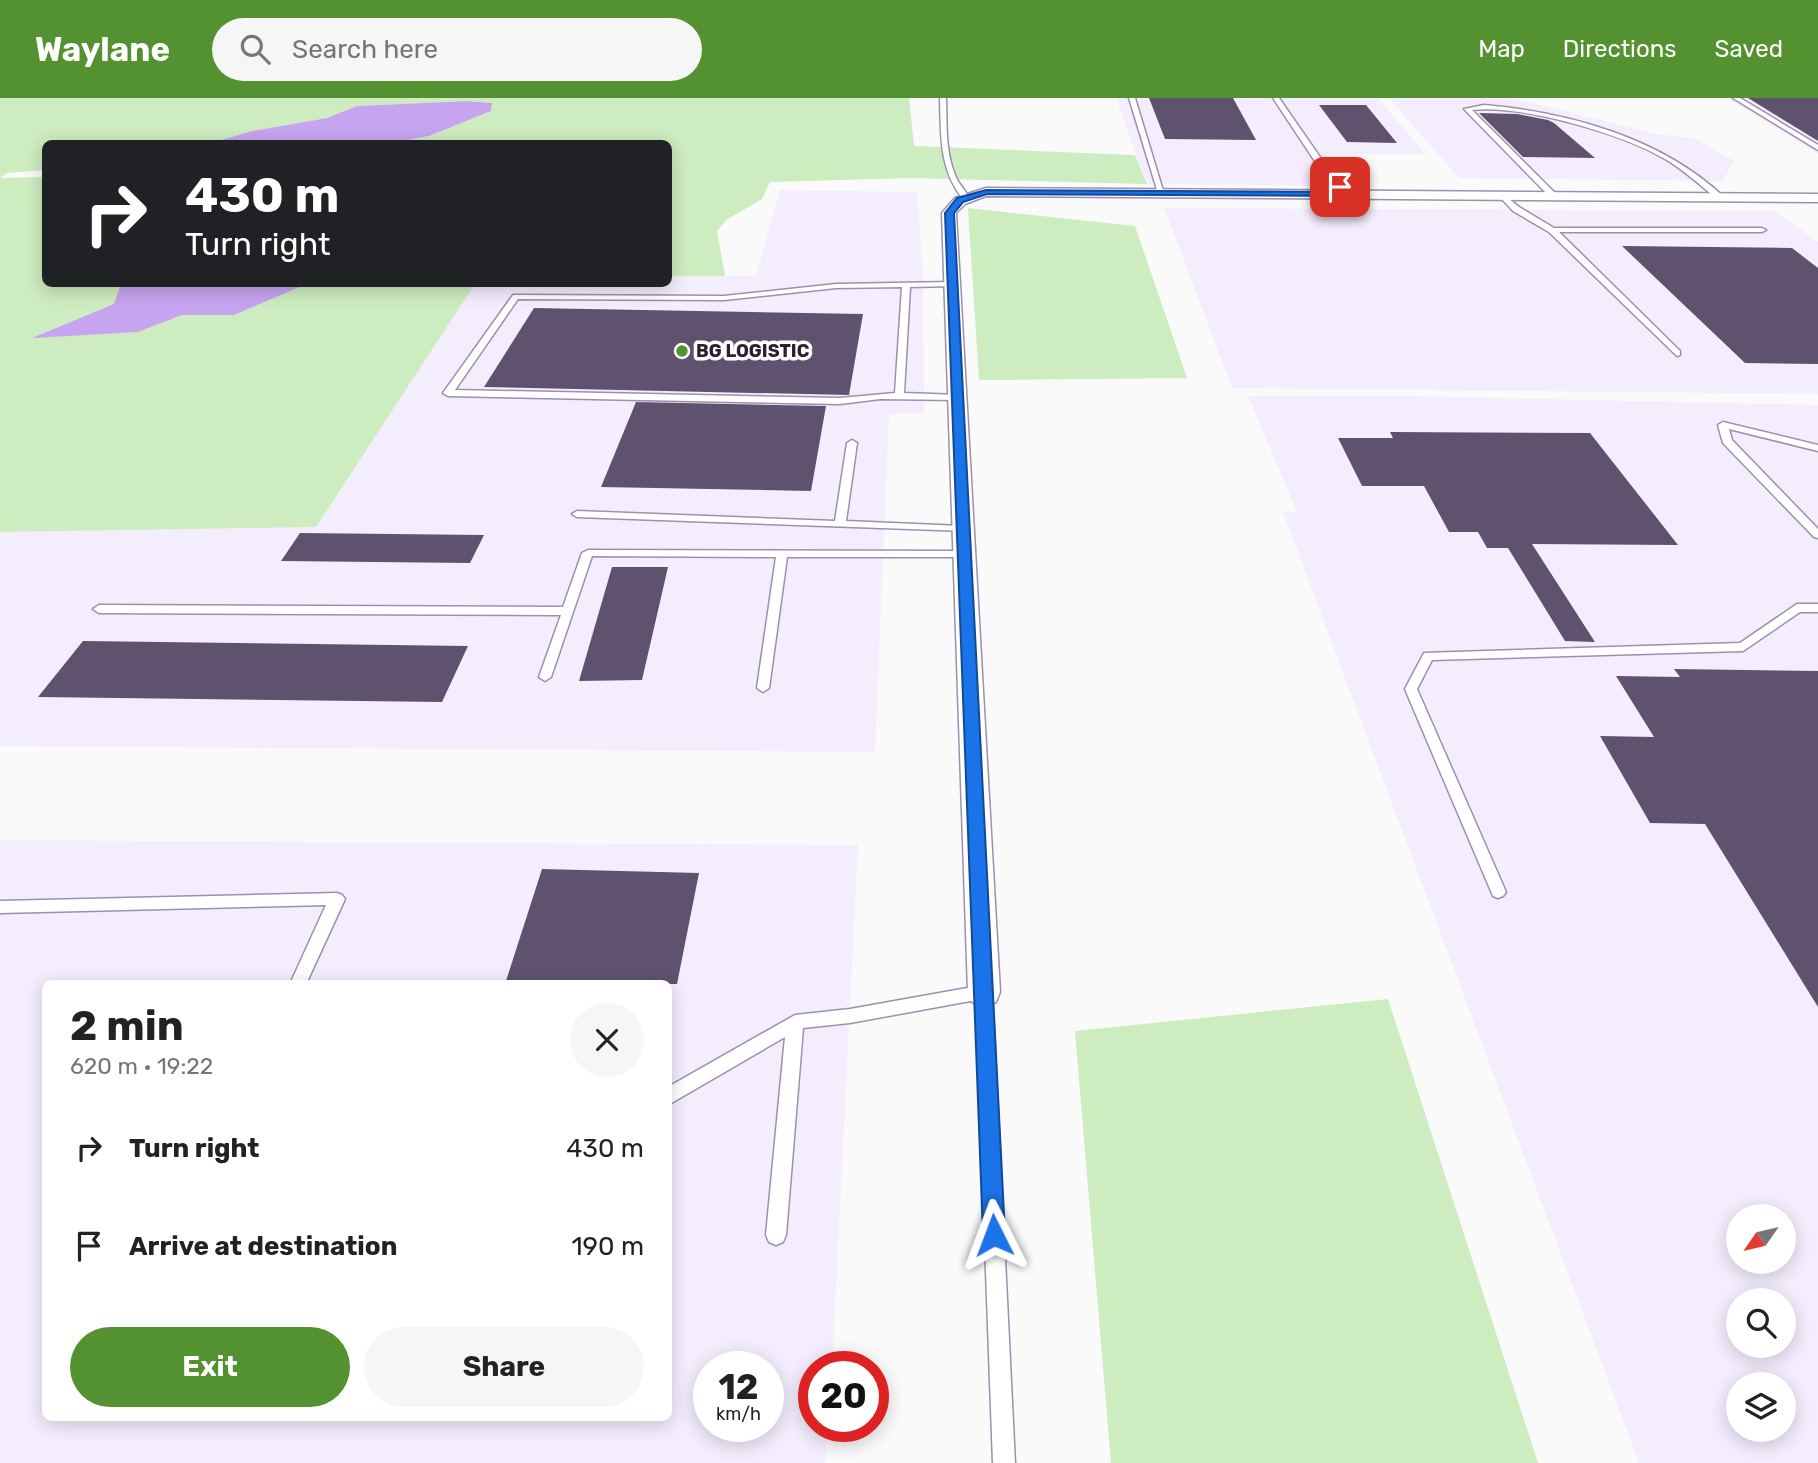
<!DOCTYPE html>
<html lang="en">
<head>
<meta charset="utf-8">
<style>
	body { margin:0; font-family:Rubik,sans-serif; background:#f6f6f6; color:#222; height:100vh; display:flex; flex-direction:column; font-size:26px; white-space:nowrap }
	* { box-sizing:border-box; margin:0 }
	p { font-size:23px; color:#767676 }
	.icon { flex:none; width:38px; height:38px; fill:none; stroke:currentColor; stroke-width:2; stroke-linecap:round; stroke-linejoin:round }
	.map { position:relative; flex:1; overflow:hidden }
	.side { position:absolute; left:42px; top:882px; width:630px; height:441px; display:flex; flex-direction:column; background:#fff; border-radius:10px; box-shadow:0 4px 18px #0003 }
	.side>* { flex:none }
	.hud { position:absolute; left:42px; top:42px; width:630px; height:147px; border-radius:10px; box-shadow:0 4px 18px #0003; background:#202124; color:#fff; overflow:hidden }
	.needle { width:46px; rotate:236deg }
	.buttons { position:absolute; left:1726px; top:1106px; display:grid; gap:14px }
	.buttons a { display:grid; place-items:center; width:70px; height:70px; border-radius:50%; background:#fff; box-shadow:0 4px 18px #0003; font-size:35px }
	.speed { position:absolute; left:693px; top:1253px; display:flex; gap:14px; font-size:35px; font-weight:700; text-align:center }
	.speed>* { display:grid; place-content:center; width:91px; height:91px; border-radius:50%; background:#fff; box-shadow:0 4px 18px #0003; line-height:1 }
	.speed small { font-size:18px; font-weight:400 }
	.speed .limit { border:10px solid #d22; background:#fff; color:#111 }
	.pin { position:absolute; display:grid; place-items:center; width:60px; height:60px; color:#fff; margin:-30px; border-radius:14px; box-shadow:0 4px 10px #0006 }
	.me { position:absolute; width:77px; margin:-38px; rotate:357deg; stroke-linejoin:round; filter:drop-shadow(0 0 5px #0008) }
	.turn { display:flex; align-items:center; gap:24px; height:147px; padding:0 28px; font-size:32px }
	.turn .icon { width:91px; height:91px; stroke-width:2.5 }
	.turn b { display:block; font-size:49px; line-height:60px }
	.round { display:grid; place-items:center; flex:none; width:74px; height:74px; border-radius:37px; background:#f6f6f6 }
	.head { display:flex; align-items:center; justify-content:space-between; height:119px; padding:0 28px }
	h1 { font-size:42px; font-weight:700; line-height:52px }
	.primary-button { display:flex; gap:14px; margin-top:auto; padding:14px 28px }
	.primary-button a { flex:1; height:80px; border-radius:42px; background:#549131; color:#fff; font-size:28px; font-weight:700; line-height:80px; text-align:center }
	.primary-button a+a { background:#f6f6f6; color:#222 }
	ul { padding:0; list-style:none }
	li { display:flex; align-items:center; gap:21px; height:98px; padding:0 28px }
	li div { flex:1 }
	li b { display:block; font-size:26px }
	li em { font-style:normal }
	header { display:flex; align-items:center; gap:42px; box-sizing:border-box; height:98px; padding:0 35px; background:#549131; color:#fff }
	header strong { font-size:33px }
	nav { display:flex; gap:38px; margin-inline-start:auto; font-size:24px }
	.search { width:490px; height:63px; background:#f6f6f6; display:flex; align-items:center; gap:18px; box-sizing:border-box; padding:0 24px; border-radius:38px; color:#767676; font-size:26px }
	.map>svg:first-child { display:block }
</style>
</head>
<body>
<header>
<strong>Waylane</strong>
<div class="search"><svg class="icon" aria-label="search" viewBox="0 0 24 24"><circle cx="10" cy="10" r="6"/><path d="M15 15l6 6"/></svg>Search here</div>
<nav><a>Map</a><a>Directions</a><a>Saved</a></nav>
</header>
<div class="map">
<svg width="1818" height="1365" viewBox="0 0 1818 1365">
	<rect width="100%" height="100%" fill="#fafafa"/>
	<!-- built -->
	<g fill="#f4edfe" fill-rule="evenodd">
		<polygon points="1116,0 1378,0 1425,56 1325,56 1353,88 1147,86"/>
		<polygon points="1389,0 1513,0 1656,36 1694,40 1734,63 1723,83 1459,80"/>
		<polygon points="1727,0 1818,0 1818,56"/>
		<polygon points="780,92 917,94 923,179 924,316 889,316 875,654 0,648 0,434 316,429 475,186 668,186 669,178 756,178"/>
		<polygon points="1164,110 1775,113 1818,144 1818,296 1232,290"/>
		<path d="M1248 298H1409L1818 307V1365H1639L1283 414H1297ZM1738 1118H1783V1164H1738ZM1738 1202H1783V1248H1738ZM1738 1286H1783V1332H1738Z"/>
		<path d="M0 742 858 747 832 1269H814V1328H828L825 1365H0ZM46 886H668V1320H46ZM709 1269H768V1328H709Z"/>
	</g>
	<!-- green -->
	<g fill="#cdecbf">
		<polygon points="0,0 909,0 914,48 1135,57 1147,86 911,80 770,84 762,101 726,122 717,133 725,178 669,178 668,46 392,45 429,38 491,13 492,5 467,3 357,8 327,20 252,33 211,45 46,46 45,72 7,75 0,80 45,79 46,186 121,186 115,206 35,239 138,234 182,217 234,217 307,186 475,186 316,429 0,434"/>
		<polygon points="968,110 1135,128 1187,280 979,282"/>
		<polygon points="1388,901 1538,1365 1111,1365 1075,933"/>
	</g>
	<!-- water -->
	<g fill="#c7a4ef">
		<polygon points="467,3 492,5 491,13 429,38 392,45 211,45 252,33 327,20 357,8"/>
		<polygon points="121,186 307,186 234,217 182,217 138,234 32,240 114,206"/>
	</g>
	<!-- building -->
	<g fill="#5f526f">
		<polygon points="1149,0 1233,0 1256,42 1165,41"/>
		<polygon points="1748,0 1818,0 1818,43"/>
		<polygon points="1319,7 1366,7 1397,45 1347,44"/>
		<polygon points="1479,15 1517,16 1548,22 1554,25 1595,60 1523,59"/>
		<polygon points="1622,148 1792,150 1818,170 1818,266 1745,265"/>
		<polygon points="534,210 863,216 849,297 484,289"/>
		<polygon points="636,304 826,308 811,393 601,389"/>
		<polygon points="1390,334 1590,335 1678,447 1532,446 1595,544 1565,543 1508,450 1487,450 1478,434 1449,434 1424,388 1362,388 1338,340 1393,340"/>
		<polygon points="300,435 484,437 470,465 281,463"/>
		<polygon points="612,469 668,469 642,582 579,583"/>
		<polygon points="83,543 468,548 442,604 38,599"/>
		<polygon points="1674,571 1818,573 1818,909 1705,726 1650,725 1600,638 1654,639 1616,578 1680,579"/>
		<polygon points="542,771 699,775 677,886 505,886"/>
	</g>
	<g fill="none" stroke-linecap="round" stroke-linejoin="round">
		<!-- lane casing -->
		<g stroke="#9d8faf" stroke-width="3">
			<g id="lane">
				<path d="M940 0H946C947 26 945 53 955 77 958 86 967 93 969 101H963C939 72 941 36 940 0Z"/>
				<polygon points="1129,0 1135,0 1164,96 1158,95"/>
				<polygon points="1273,0 1279,0 1347,98 1341,98 1314,62"/>
				<polygon points="1733,0 1740,0 1818,47 1818,52"/>
				<path d="M1484 7C1568 14 1661 40 1724 99L1717 101C1700 87 1684 72 1665 61 1623 36 1521 6 1472 12L1558 98 1551 100 1464 11Z"/>
				<polygon points="1503,96 1519,109 1554,130 1762,130 1766,132 1762,134 1559,134 1680,253 1680,257 1677,258 1549,134 1513,113 1499,98"/>
				<path d="M952 184H955V188L910 189 904 295 960 297 962 299 957 302 880 301 840 306 448 298 443 295 513 197H516L724 198 836 186ZM902 189 895 295 840 300 455 292 518 201 724 202 836 190Z"/>
				<polygon points="1723,324 1818,347 1818,353 1729,331 1732,342 1818,431 1818,440 1814,439 1723,345 1718,327"/>
				<polygon points="852,342 857,345 846,423 962,428 968,431 966,433 577,419 572,416 577,413 835,423 847,345"/>
				<polygon points="588,452 963,453 969,456 963,459 787,459 769,590 763,594 757,590 776,459 592,458 551,579 545,583 539,579 561,517 99,515 93,511 99,507 563,509 582,455"/>
				<polygon points="1797,506 1818,506 1818,514 1800,514 1743,553 1432,562 1417,591 1506,794 1503,798 1498,800 1493,798 1405,591 1424,555 1740,545"/>
				<polygon points="337,795 342,797 345,801 306,886 290,886 326,807 0,815 0,803"/>
				<polygon points="984,887 990,889 992,894 1015,1365 993,1365 976,902 850,925 803,930 786,1137 783,1144 776,1147 769,1144 766,1137 785,939 668,1007 668,989 795,917 850,911"/>
			</g>
		</g>
		<!-- street casing -->
		<g stroke="#9d8faf" stroke-width="3">
			<polygon id="street" points="986,90 1818,96 1818,104 986,98 965,106 956,115 1000,894 996,904 984,908 972,904 968,894 942,115 955,100"/>
		</g>
		<!-- lane -->
		<use href="#lane" fill="#fff" fill-rule="evenodd"/>
		<!-- street -->
		<use href="#street" fill="#fff" fill-rule="evenodd"/>
	</g>
	<!-- route -->
	<polygon fill="#1a73e8" stroke="#114b97" stroke-width="2" points="1340,86 1344,89 1346,98 987,96 963,104 954,115 1005,1137 1002,1145 994,1148 987,1145 983,1137 945,115 957,100 986,92 1338,94 1336,89"/>
	<!-- markers -->
	<circle fill="#549131" stroke="#fff" stroke-width="2.5" cx="682" cy="253" r="7"/>
	<g text-anchor="middle" stroke-width="7" stroke-linejoin="round" paint-order="stroke">
		<!-- far-poi labels -->
		<g font-size="18" font-weight="bold" fill="#28222f" stroke="#fff" text-anchor="start">
			<text x="696" y="259">BG LOGISTIC</text>
		</g>
	</g>
</svg>
<div class="buttons">
<a><svg class="needle" viewBox="-14 -14 28 28"><path d="M0-13l5 13h-10z" fill="#e53935"/><path d="M0 13l5-13h-10z" fill="#767676"/></svg></a>
<a><svg class="icon" aria-label="search" viewBox="0 0 24 24"><circle cx="10" cy="10" r="6"/><path d="M15 15l6 6"/></svg></a>
<a><svg class="icon" aria-label="layers" viewBox="0 0 24 24"><path d="M12 4l9 5-9 5-9-5zM3 14l9 5 9-5"/></svg></a>
</div>
<div class="speed"><div>12<small>km/h</small></div><div class="limit">20</div></div>
<div class="pin" style="left:1340px;top:89px;background:#d93025"><svg class="icon" aria-label="arrive" viewBox="0 0 24 24"><path d="M6 21V4h12l-3 4 3 4H6"/></svg></div>
<svg class="me" style="left:994px;top:1137px" viewBox="-20 -20 40 40"><path d="M0-17L14 15 0 8-14 15z" fill="#1a73e8" stroke="#fff" stroke-width="4"/></svg>
<div class="hud">
<div class="turn"><svg class="icon" aria-label="right" viewBox="0 0 24 24"><path d="M7 20v-9h11M14 6l5 5-5 5"/></svg><div><b>430 m</b>Turn right</div></div>
</div>
<section class="side">
<div class="head"><div><h1>2 min</h1><p>620 m · 19:22</p></div><a class="round"><svg class="icon" aria-label="close" viewBox="0 0 24 24"><path d="M6 6l12 12M18 6L6 18"/></svg></a></div>
<ul>
<li><svg class="icon" aria-label="right" viewBox="0 0 24 24"><path d="M7 20v-9h11M14 6l5 5-5 5"/></svg><div><b>Turn right</b></div><em>430 m</em></li>
<li><svg class="icon" aria-label="arrive" viewBox="0 0 24 24"><path d="M6 21V4h12l-3 4 3 4H6"/></svg><div><b>Arrive at destination</b></div><em>190 m</em></li>
</ul>
<div class="primary-button"><a>Exit</a><a>Share</a></div>
</section>
</div>
</body>
</html>
